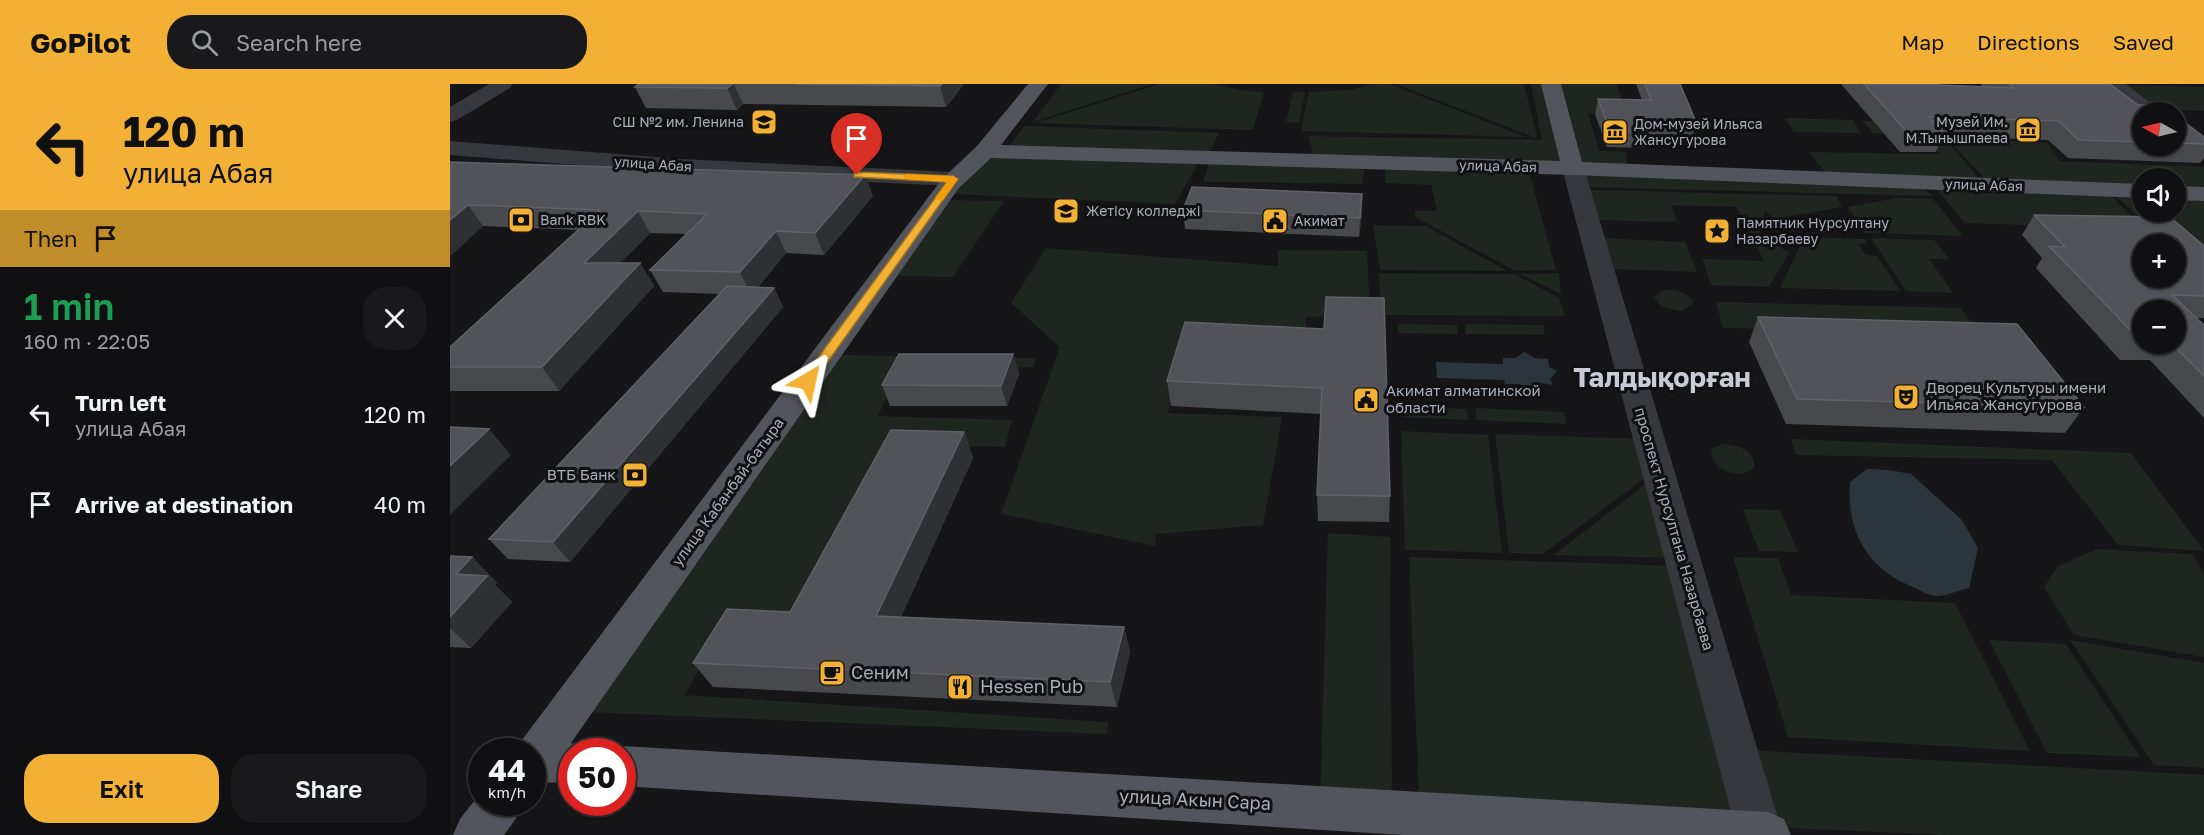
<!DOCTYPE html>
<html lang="en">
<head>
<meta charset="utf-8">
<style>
	body { margin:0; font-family:"Golos Text",sans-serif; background:#19191b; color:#f1f3f6; height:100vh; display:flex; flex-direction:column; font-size:22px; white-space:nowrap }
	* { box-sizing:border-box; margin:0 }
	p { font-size:20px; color:#9c9d9f }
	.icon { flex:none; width:33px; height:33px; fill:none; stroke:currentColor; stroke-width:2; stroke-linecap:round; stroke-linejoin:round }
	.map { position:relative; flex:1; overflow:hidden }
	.sheet { display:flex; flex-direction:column; background:#101012; width:450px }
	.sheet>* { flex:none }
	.top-card { background:#f2b134; color:#111; overflow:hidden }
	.needle { width:39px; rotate:278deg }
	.buttons { position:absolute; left:1682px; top:18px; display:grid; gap:12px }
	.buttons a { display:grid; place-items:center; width:54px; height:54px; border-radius:50%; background:#101012; box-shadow:0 2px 4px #0004,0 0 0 2px #303032; font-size:30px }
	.speed { position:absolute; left:18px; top:654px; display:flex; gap:12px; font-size:30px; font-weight:700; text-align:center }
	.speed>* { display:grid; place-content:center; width:78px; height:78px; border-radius:50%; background:#101012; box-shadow:0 2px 4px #0004,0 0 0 2px #303032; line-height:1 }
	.speed small { font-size:15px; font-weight:400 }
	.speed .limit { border:9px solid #d22; background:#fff; color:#111 }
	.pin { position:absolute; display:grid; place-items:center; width:51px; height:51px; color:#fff; margin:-62px -26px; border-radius:50% 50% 50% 0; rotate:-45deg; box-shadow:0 0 6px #0007 }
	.pin .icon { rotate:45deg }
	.me { position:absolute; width:66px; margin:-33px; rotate:36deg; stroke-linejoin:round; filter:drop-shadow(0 0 4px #0008) }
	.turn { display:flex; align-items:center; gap:21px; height:126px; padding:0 24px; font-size:27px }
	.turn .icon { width:78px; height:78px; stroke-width:2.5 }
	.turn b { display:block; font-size:42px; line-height:51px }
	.then { display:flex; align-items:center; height:57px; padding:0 24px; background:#0003; gap:12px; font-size:22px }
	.round { display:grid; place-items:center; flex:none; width:63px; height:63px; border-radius:24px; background:#19191b }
	.overview { display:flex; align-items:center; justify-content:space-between; height:102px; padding:0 24px }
	h1 { font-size:36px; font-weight:600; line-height:45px; color:#1e9e55 }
	.cta { display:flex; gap:12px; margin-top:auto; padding:12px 24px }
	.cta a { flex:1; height:69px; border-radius:24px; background:#f2b134; color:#111; font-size:24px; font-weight:600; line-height:69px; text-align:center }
	.cta a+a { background:#19191b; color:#f1f3f6 }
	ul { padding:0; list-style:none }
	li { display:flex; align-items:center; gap:18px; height:90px; padding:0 24px }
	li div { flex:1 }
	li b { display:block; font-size:22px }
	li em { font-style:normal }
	header { display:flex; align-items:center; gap:36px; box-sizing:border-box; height:84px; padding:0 30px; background:#f2b134; color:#111 }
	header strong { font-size:28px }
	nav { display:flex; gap:33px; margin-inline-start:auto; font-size:21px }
	.search { width:420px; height:54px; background:#19191b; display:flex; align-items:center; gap:15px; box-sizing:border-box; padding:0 21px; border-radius:24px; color:#9c9d9f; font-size:22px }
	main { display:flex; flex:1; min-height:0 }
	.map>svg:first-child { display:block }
</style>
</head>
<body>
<header>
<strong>GoPilot</strong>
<div class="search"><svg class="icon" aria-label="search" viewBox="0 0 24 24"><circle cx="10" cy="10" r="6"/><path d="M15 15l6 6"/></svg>Search here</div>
<nav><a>Map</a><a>Directions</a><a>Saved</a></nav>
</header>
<main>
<section class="sheet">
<div class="top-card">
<div class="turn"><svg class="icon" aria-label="left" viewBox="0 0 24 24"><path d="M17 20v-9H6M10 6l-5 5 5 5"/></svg><div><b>120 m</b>улица Абая</div></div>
<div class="then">Then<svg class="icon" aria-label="arrive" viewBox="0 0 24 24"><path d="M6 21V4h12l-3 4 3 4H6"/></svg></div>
</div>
<div class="overview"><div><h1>1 min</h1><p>160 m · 22:05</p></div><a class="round"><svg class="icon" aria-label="close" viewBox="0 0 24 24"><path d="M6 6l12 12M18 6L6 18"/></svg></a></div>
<ul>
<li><svg class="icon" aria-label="left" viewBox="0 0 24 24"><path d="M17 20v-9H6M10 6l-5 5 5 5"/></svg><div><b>Turn left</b><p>улица Абая</p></div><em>120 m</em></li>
<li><svg class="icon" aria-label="arrive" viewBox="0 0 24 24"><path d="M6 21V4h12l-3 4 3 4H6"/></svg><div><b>Arrive at destination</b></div><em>40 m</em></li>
</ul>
<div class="cta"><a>Exit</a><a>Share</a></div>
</section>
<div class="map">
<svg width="1754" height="751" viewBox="0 0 1754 751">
	<rect width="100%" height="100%" fill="#161618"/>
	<!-- green -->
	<g fill="#1e261f">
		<polygon points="611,0 703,0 583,38"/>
		<polygon points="709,0 763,0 796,7 814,8 803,46 585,39"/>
		<polygon points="923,0 940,0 1076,53 851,47 859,8 900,6"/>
		<polygon points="945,0 1074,0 1087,53 1083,53"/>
		<polygon points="1081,0 1093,0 1112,81 865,74 858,52 1092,56"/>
		<polygon points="1110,0 1167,0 1176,28 1138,29 1149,67 1176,68 1177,83 1132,81"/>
		<polygon points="1675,1 1754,3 1754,27 1707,26"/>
		<polygon points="843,8 855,8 849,39 836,38"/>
		<polygon points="1335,34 1403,36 1411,49 1344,48"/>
		<polygon points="1413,37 1482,40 1524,88 1529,98 1378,92 1359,68 1490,70 1473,51 1423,49"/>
		<polygon points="574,42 769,49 758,71 559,63"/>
		<polygon points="1495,53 1598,59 1610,77 1754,83 1754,105 1725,104 1725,94 1692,94 1692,103 1537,97"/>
		<polygon points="549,71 749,78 725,120 501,110 534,78"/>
		<polygon points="760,76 915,81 912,100 753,98"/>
		<polygon points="935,83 1079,88 1106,186 1065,187 965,133 965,127 987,127 981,101 935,99"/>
		<polygon points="1131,87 1471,102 1482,112 1138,103"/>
		<polygon points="1484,102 1658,108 1694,145 1515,139"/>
		<polygon points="1139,106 1386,112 1392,123 1325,135 1315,127 1310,149 1299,149 1287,123 1221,121 1227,138 1147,136"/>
		<polygon points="1661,108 1692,109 1692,128 1725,128 1725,111 1754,112 1754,190 1725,160 1720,160"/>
		<polygon points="1446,114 1483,115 1513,152 1415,149 1398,123"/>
		<polygon points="497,116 554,117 503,193 445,192"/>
		<polygon points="923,141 976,142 1057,187 930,186"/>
		<polygon points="1302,153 1315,153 1339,169 1319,203 1261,201 1252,175 1314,177"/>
		<polygon points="1354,153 1415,155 1418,159 1408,160 1416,171 1427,172 1450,207 1330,204"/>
		<polygon points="1152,154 1235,158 1247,188 1159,185"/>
		<polygon points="1421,154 1484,156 1499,175 1479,175 1503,209 1456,207"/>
		<polygon points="596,164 828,182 828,166 917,167 920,231 856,233 856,262 733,258 718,329 832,333 813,441 706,450 705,462 551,430 610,263 561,219"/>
		<polygon points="929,189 1064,190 1109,214 1115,232 931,231"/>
		<polygon points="1109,189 1111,210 1070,190 1108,189"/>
		<path d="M1214 206C1225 205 1236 208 1243 217L1242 221 1230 227 1212 223 1204 213Z"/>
		<polygon points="1266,218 1511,224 1527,247 1273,244"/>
		<polygon points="948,240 1007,241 1008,250 948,249"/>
		<polygon points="1015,240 1093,241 1095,251 1016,250"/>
		<polygon points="387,271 585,274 584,283 448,288 428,332 562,336 555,363 439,361 345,535 277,535 235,611 658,638 657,650 136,628"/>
		<polygon points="953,322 1017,325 1018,336 952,333"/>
		<polygon points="1026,324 1114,328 1116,340 1026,336"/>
		<polygon points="951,347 1038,351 1052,469 955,466"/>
		<polygon points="1045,350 1196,355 1207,385 1093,470 1059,469"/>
		<polygon points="1341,355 1681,369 1754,467 1668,461 1602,376 1346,371"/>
		<path d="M1273 360C1288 361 1306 366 1304 384 1290 396 1262 388 1261 368L1263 364Z"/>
		<polygon points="1206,392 1229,474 1104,471"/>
		<polygon points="1293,425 1330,426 1348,468 1309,467"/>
		<polygon points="878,449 940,453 942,718 870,714"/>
		<polygon points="1647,465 1743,470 1754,491 1754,573 1624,551 1594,503 1608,482"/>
		<polygon points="959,473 1228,482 1291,732 969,716"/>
		<polygon points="1283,473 1328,474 1341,511 1505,519 1580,667 1338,653"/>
		<polygon points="1539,556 1616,560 1690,673 1597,669"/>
		<polygon points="1620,556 1754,579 1754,684 1704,681"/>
		<polygon points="1297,666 1754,691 1754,751 1496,751 1318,743"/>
	</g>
	<!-- water -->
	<g fill="#2c353c">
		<polygon points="1074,268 1085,274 1098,275 1099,283 1107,287 1100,295 1103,301 1091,299 1077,306 1070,300 1055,300 1054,296 987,294 986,278 1053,280 1053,274 1066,274"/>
		<path d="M1417 385 1439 386 1461 390 1512 436 1528 464 1519 504C1509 506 1497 512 1487 512 1479 512 1468 505 1461 502 1416 484 1396 445 1400 398Z"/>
	</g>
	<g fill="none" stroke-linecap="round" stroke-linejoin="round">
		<!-- minor -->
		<g fill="#37383d" fill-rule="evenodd">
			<polygon points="39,0 63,0 60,4 7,36 0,38 0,23"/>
			<polygon points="1653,0 1676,0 1712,28 1692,28 1692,30"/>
			<polygon points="0,57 230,75 503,88 511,90 514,95 511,100 503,102 230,89 0,71"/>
			<polygon points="1123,77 1131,79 1134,84 1333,751 1287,751 1112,84 1115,79"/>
		</g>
		<!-- major -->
		<g fill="#53555c" fill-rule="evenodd">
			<polygon points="578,0 598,0 551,61 1110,77 1091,0 1111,0 1132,78 1692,100 1692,114 1123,91 541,74 508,105 121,659 138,665 139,668 122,668 122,699 82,698 82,668 65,668 66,664 492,95 527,62"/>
			<polygon points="1725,102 1754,103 1754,117 1725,116"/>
			<polygon points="172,662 1318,728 1334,735 1341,751 953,751 172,702 172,668 157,668"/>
			<polygon points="32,707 32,718 73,718 67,733 54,751 3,751 10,735"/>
		</g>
	</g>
	<!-- wall -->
	<g fill="#47494d" fill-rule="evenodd">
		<polygon points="189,0 514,0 496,23 293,20 287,26 196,24 185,3"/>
		<polygon points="1186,0 1230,0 1246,38 1242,54 1198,53 1196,64 1157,63 1145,30 1148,15 1192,16"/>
		<polygon points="1391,0 1489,0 1490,1 1533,3 1530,0 1660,0 1692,28 1692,62 1725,62 1725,31 1754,53 1754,74 1750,79 1618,74 1598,56 1493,52 1486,68 1450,68"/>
		<polygon points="0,78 423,112 374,171 336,169 308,203 324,204 333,223 120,478 58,475 39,455 270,210 213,208 200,186 236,150 200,149 170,179 190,179 204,202 109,307 0,307 0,263 128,146 33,142 0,172"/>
		<polygon points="733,126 912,129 909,153 735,145"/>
		<path d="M1584 131 1754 162V234H1746L1754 241V334L1700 276H1670L1586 184 1592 174 1572 151ZM1692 226 1725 260H1692Z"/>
		<polygon points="1308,233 1634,323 1615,349 1336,340 1299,258"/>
		<polygon points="874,245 940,412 939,438 868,437 867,411 871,330 721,322 717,297"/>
		<polygon points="563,270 569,290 557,322 440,322 432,301"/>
		<polygon points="514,348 523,374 451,533 674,543 680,568 667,623 263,603 243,579 340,528"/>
		<polygon points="0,472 22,473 47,499 45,501 62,518 21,564 0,563"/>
	</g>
	<!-- shaded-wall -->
	<g fill="#2f3033">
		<polygon points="283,0 284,0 293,20 287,26 277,4"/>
		<polygon points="492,0 514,0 496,23 490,2"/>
		<polygon points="415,91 423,112 374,171 365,149"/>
		<polygon points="912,110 912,129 909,153 910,134"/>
		<polygon points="18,121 33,142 0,172 0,136"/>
		<polygon points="188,127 200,149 148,202 134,179"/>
		<polygon points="326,147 336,169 301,211 290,188"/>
		<polygon points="190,179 204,202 109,307 92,283"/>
		<polygon points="324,204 333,223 120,478 103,458"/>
		<polygon points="563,270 569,290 557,322 551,302"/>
		<polygon points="39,345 61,371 0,431 0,382"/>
		<polygon points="514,348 523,374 440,557 426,532"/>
		<polygon points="22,473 47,499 45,501 62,518 21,564 0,544 0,533 6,490"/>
		<polygon points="674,543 680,568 667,623 660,598"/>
	</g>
	<!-- building -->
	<g fill="#525359" stroke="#5f6168" stroke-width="1.5" fill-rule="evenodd">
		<polygon points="189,0 283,0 277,4 185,3"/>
		<polygon points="346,0 492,0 490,2"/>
		<polygon points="1195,0 1230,0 1246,38 1195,38 1200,48 1160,47 1148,15 1201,16"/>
		<polygon points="1414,0 1489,0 1490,1 1563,4 1559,0 1660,0 1688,21 1712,21 1722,28 1692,28 1692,58 1628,56 1609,37 1479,33 1495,50 1458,49"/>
		<polygon points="1725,31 1754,53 1754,60 1725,59"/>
		<polygon points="0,78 415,91 365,149 326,147 290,188 200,186 257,130 188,127 134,179 190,179 92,283 0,283 0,263 150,126 18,121 0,136"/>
		<polygon points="742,103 912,110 910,134 733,126"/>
		<path d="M1584 131 1720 133 1754 162V212L1722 211 1754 241V292L1722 260H1725V226H1692V253H1687L1599 162 1615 163ZM1692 160H1725V194H1692Z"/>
		<polygon points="277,202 324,204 103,458 39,455"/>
		<polygon points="876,213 934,214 940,412 867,411 872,304 717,297 735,238 874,245"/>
		<polygon points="1308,233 1567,240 1634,323 1347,315"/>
		<polygon points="449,270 563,270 551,302 432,301"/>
		<polygon points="0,343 39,345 0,382"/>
		<polygon points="441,346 514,348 426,532 674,543 660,598 243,579 277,525 340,528"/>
		<polygon points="0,472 22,473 6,490 37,492 0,533"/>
	</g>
	<!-- route -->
	<polygon fill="#f2b134" stroke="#9d7322" stroke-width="1.5" points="407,88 503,92 508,95 362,300 358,301 351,297 353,294 497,98 404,93 404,89"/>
	<!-- slow -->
	<polygon fill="#f59e0b" points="457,90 503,92 508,95 493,116 490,117 485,114 497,98 454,95 454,91"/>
	<!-- icons -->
	<defs>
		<g id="school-square" transform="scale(1.35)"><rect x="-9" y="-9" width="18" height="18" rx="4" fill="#f2b134" stroke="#111113"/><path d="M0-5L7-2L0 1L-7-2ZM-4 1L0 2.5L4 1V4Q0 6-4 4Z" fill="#111"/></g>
		<g id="museum-square" transform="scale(1.35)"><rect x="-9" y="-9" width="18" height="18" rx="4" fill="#f2b134" stroke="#111113"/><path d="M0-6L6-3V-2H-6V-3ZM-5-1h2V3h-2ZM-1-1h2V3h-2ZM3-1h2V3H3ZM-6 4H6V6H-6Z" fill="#111"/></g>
		<g id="university-square" transform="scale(1.35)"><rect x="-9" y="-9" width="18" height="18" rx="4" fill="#f2b134" stroke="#111113"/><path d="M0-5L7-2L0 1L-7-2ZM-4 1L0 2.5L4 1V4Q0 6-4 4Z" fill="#111"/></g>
		<g id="bank-square" transform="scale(1.35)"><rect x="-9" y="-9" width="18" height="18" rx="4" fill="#f2b134" stroke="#111113"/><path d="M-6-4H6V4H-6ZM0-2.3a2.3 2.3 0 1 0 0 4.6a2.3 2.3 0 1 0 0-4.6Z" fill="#111"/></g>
		<g id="civic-square" transform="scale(1.35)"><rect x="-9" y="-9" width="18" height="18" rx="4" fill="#f2b134" stroke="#111113"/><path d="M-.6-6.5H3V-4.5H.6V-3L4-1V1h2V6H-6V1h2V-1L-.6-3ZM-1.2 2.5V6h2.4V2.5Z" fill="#111"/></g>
		<g id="sight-square" transform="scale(1.35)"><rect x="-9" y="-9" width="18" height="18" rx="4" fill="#f2b134" stroke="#111113"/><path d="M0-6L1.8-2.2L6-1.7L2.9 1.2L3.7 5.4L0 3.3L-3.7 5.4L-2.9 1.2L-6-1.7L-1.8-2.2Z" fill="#111"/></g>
		<g id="theatre-square" transform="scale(1.35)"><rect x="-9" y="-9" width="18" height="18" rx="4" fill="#f2b134" stroke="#111113"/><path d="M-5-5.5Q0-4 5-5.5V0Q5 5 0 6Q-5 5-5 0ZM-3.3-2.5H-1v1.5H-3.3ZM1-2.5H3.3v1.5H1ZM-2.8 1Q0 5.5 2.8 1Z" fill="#111"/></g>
		<g id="cafe-square" transform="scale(1.35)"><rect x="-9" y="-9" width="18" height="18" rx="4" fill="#f2b134" stroke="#111113"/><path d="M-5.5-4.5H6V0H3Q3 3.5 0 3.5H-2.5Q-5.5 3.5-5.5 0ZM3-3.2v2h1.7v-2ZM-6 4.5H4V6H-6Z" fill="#111"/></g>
		<g id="restaurant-square" transform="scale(1.35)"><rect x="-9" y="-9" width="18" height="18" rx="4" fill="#f2b134" stroke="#111113"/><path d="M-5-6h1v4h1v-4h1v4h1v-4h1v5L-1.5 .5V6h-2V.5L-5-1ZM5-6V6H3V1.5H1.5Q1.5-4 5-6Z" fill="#111"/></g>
	</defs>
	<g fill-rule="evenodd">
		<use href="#school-square" x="314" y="38"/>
		<use href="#museum-square" x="1578" y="46"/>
		<use href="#museum-square" x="1165" y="48"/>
		<use href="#university-square" x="616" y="127"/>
		<use href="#bank-square" x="71" y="136"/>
		<use href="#civic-square" x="825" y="137"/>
		<use href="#sight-square" x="1267" y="147"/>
		<use href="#theatre-square" x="1456" y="313"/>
		<use href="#civic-square" x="916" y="316"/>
		<use href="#bank-square" x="185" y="391"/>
		<use href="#cafe-square" x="382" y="589"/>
		<use href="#restaurant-square" x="510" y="603"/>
	</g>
	<g text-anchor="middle" stroke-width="6" stroke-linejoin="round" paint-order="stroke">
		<!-- far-poi labels -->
		<g font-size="14" fill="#a8adb8" stroke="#111113" text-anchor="start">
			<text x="294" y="43" text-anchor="end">СШ №2 им. Ленина</text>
			<text x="1558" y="43" text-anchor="end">Музей Им.<tspan x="1558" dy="16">М.Тынышпаева</tspan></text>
			<text x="1184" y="45">Дом-музей Ильяса<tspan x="1184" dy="16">Жансугурова</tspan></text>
			<text x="636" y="132">Жетісу колледжі</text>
			<text x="90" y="141">Bank RBK</text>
			<text x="844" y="142">Акимат</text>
			<text x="1286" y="144">Памятник Нурсултану<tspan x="1286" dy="16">Назарбаеву</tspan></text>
		</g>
		<!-- far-street labels -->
		<g font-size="14" fill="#a8adb8" stroke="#111113">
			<text transform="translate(203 80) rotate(4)" y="5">улица Абая</text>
			<text transform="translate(1048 82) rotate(2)" y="5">улица Абая</text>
			<text transform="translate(1534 101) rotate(2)" y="5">улица Абая</text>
		</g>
		<!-- poi labels -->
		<g font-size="15" fill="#a8adb8" stroke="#111113" text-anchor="start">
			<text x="1476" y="309">Дворец Культуры имени<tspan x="1476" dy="17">Ильяса Жансугурова</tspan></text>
			<text x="936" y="312">Акимат алматинской<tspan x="936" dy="17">области</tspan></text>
			<text x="166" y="396" text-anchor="end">ВТБ Банк</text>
		</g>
		<!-- street labels -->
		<g font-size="15" fill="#a8adb8" stroke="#111113">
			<text transform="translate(278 408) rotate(-54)" y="5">улица Кабанбай-батыра</text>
			<text transform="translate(1224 445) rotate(74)" y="5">проспект Нурсултана Назарбаева</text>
		</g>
		<!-- near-poi labels -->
		<g font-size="18" fill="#a8adb8" stroke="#111113" text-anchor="start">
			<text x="401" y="595">Сеним</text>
			<text x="530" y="609">Hessen Pub</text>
		</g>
		<!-- near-street labels -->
		<g font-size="18" fill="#a8adb8" stroke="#111113">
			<text transform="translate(745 716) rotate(3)" y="6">улица Акын Сара</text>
		</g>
		<!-- town labels -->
		<g font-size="27" font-weight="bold" fill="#c9ccd4" stroke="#111113">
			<text x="1212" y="303">Талдықорған</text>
		</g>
	</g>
</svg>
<div class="buttons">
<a><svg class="needle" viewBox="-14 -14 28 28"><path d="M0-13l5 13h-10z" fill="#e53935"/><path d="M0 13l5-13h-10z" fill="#9c9d9f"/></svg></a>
<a><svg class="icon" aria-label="sound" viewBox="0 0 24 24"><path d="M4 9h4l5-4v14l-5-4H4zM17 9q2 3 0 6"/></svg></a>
<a>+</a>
<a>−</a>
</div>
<div class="speed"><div>44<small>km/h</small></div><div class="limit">50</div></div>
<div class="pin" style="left:407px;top:91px;background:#d93025"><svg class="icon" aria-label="arrive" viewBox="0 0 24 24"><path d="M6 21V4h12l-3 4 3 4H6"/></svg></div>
<svg class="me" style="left:358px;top:297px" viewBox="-20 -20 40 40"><path d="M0-17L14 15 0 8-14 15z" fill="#f2b134" stroke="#fff" stroke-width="4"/></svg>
</div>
</main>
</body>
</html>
